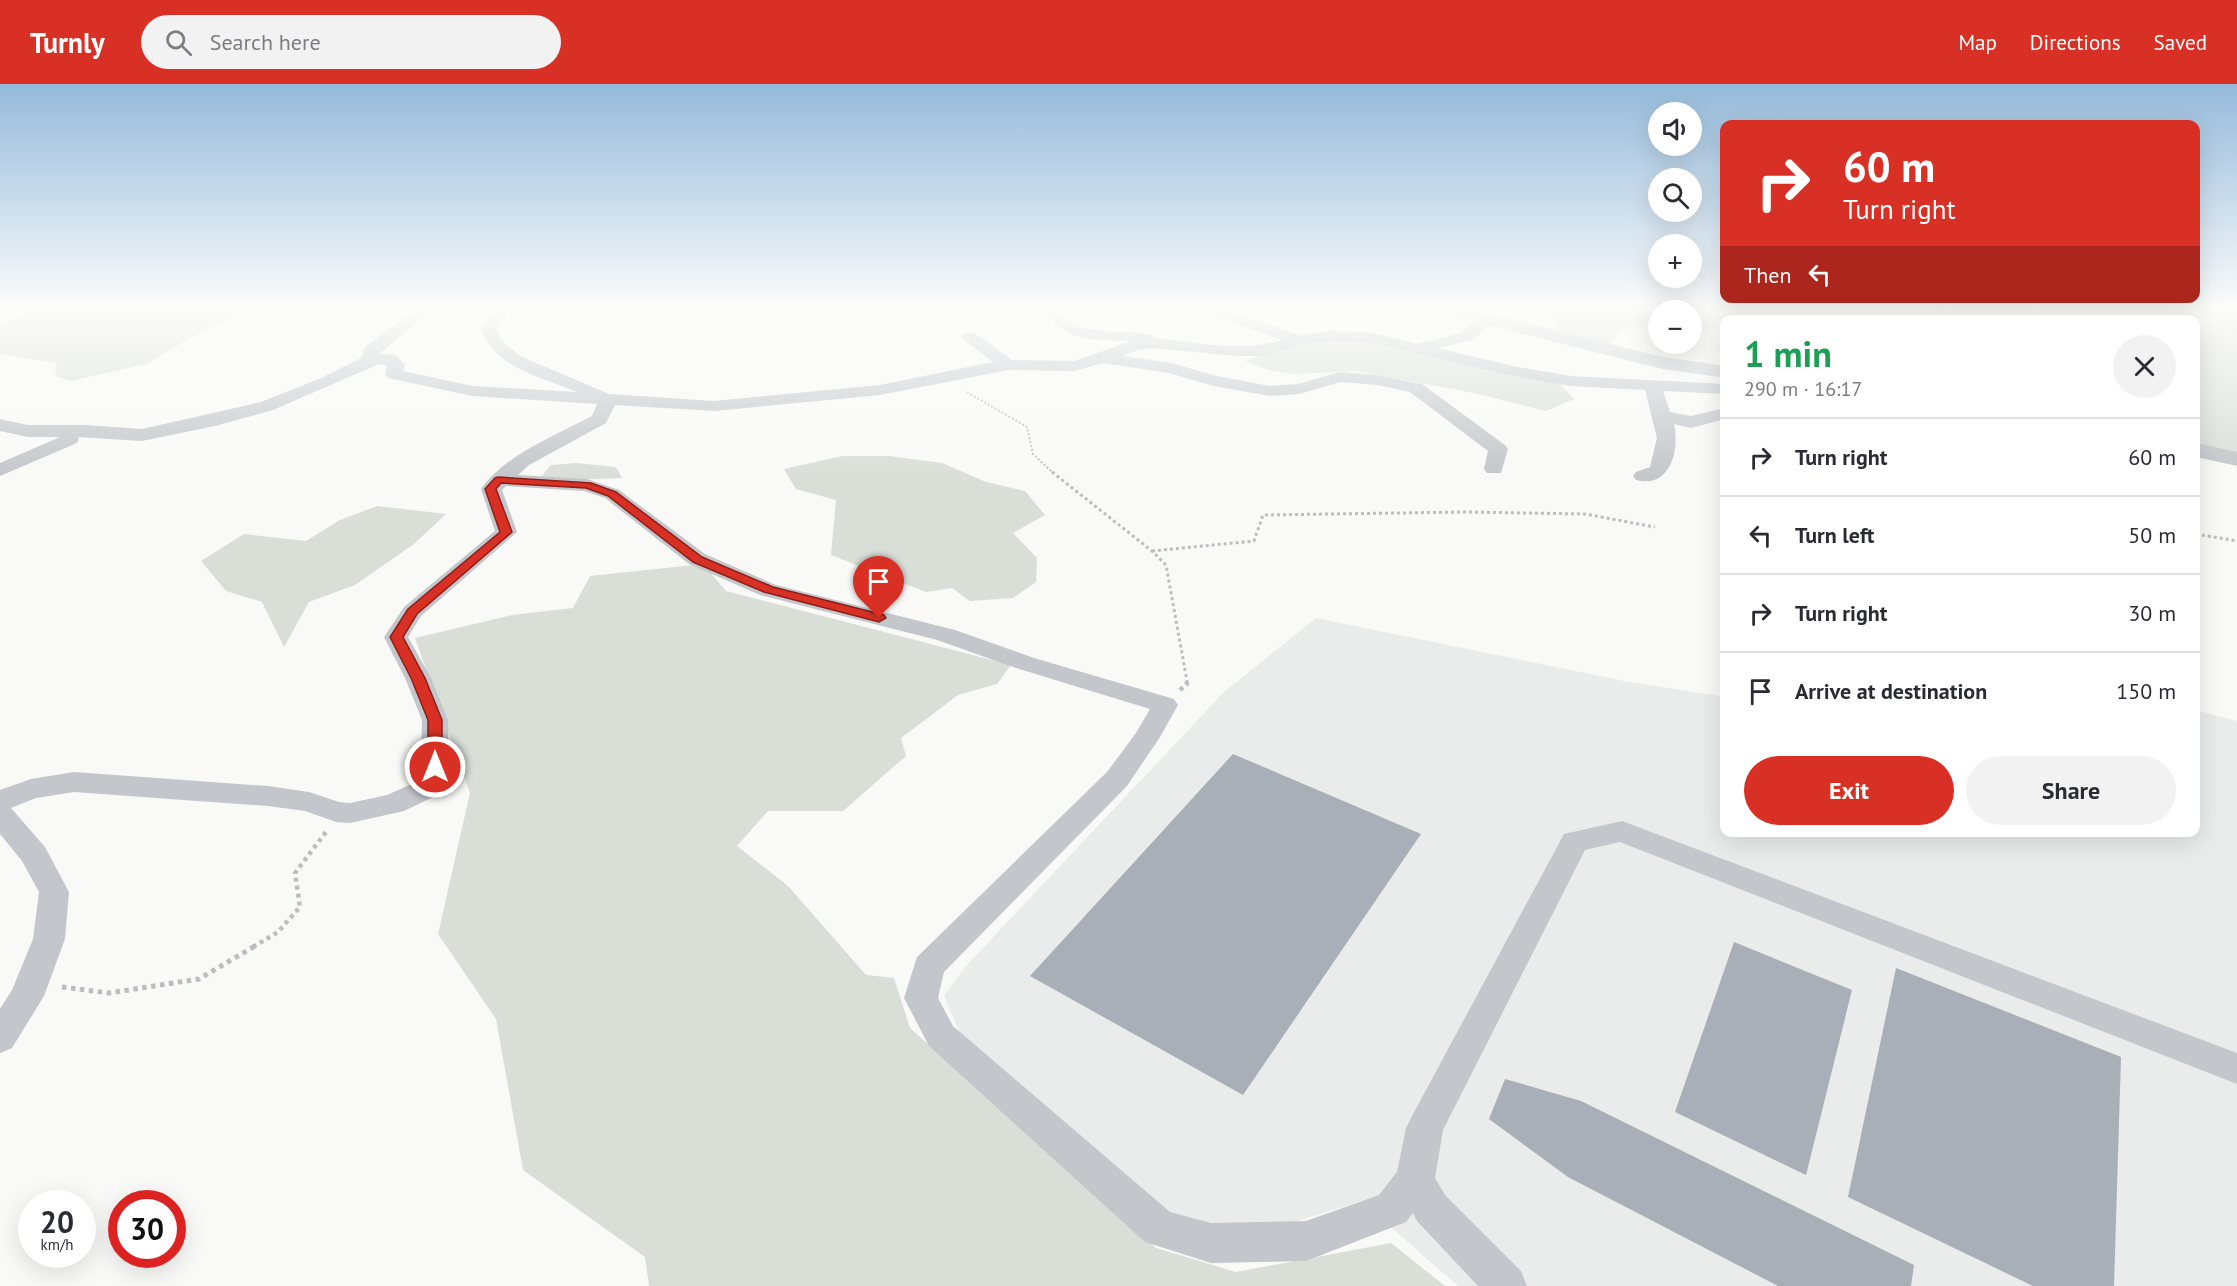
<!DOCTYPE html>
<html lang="en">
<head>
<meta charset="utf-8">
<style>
	body { margin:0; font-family:"PT Sans",sans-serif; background:#f2f2f3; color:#2b2b33; height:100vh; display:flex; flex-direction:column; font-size:22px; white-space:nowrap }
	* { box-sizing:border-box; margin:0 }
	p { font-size:20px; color:#7c7c81 }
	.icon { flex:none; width:33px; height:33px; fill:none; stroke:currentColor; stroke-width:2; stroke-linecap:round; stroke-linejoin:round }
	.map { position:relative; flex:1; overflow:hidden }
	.side { position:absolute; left:1720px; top:231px; width:480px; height:522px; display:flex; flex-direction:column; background:#fff; border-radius:12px; box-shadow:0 6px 24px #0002 }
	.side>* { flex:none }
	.top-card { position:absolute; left:1720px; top:36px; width:480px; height:183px; border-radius:12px; box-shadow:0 6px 24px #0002; background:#d93025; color:#fff; overflow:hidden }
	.tools { position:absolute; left:1648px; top:18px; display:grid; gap:12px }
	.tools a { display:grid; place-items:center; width:54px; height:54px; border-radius:50%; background:#fff; box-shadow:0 6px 24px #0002; font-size:30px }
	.speed { position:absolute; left:18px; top:1106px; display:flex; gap:12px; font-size:30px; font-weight:700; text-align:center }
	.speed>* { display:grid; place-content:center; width:78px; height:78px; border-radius:50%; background:#fff; box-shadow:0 6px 24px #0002; line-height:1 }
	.speed small { font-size:15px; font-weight:400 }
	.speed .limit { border:9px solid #d22; background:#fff; color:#111 }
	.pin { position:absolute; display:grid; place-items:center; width:51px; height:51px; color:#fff; margin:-62px -26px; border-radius:50% 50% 50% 0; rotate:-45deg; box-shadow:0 0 6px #0007 }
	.pin .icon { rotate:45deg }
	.me { position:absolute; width:66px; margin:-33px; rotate:0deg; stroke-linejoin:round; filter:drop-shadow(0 0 4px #0008) }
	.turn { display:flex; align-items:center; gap:21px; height:126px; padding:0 24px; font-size:27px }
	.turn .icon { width:78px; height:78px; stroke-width:2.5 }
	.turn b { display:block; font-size:42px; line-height:51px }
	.then { display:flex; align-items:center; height:57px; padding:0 24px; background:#0003; gap:12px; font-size:22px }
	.round { display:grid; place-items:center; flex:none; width:63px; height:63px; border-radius:32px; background:#f2f2f3 }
	.head { display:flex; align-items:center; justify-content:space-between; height:102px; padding:0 24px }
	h1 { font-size:36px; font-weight:700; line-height:45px; color:#1e9e55 }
	.primary-button { display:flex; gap:12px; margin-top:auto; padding:12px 24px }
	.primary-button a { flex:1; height:69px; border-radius:36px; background:#d93025; color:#fff; font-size:24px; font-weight:700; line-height:69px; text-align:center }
	.primary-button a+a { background:#f2f2f3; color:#2b2b33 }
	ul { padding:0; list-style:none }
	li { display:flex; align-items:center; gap:18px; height:78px; padding:0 24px; border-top:2px solid #e1e1e2 }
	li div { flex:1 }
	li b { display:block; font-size:22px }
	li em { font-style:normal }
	header { display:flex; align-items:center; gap:36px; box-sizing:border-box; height:84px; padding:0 30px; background:#d93025; color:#fff }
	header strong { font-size:28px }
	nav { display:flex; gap:33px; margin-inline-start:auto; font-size:21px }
	.search { width:420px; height:54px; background:#f2f2f3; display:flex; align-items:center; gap:15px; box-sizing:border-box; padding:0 21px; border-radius:33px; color:#7c7c81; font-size:22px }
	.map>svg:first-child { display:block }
</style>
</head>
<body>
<header>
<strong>Turnly</strong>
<div class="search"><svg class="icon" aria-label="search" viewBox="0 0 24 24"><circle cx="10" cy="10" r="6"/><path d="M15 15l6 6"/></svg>Search here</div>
<nav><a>Map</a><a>Directions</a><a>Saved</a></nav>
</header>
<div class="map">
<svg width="2237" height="1202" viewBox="0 0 2237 1202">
	<rect width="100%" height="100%" fill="#f9f9f7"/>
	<!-- built -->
	<polygon fill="#eaebeb" points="1316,534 1624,597 1725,613 1725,748 2196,748 2196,626 2237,637 2237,1202 1458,1202 1361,1117 1269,1146 1213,1143 1165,1131 961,951 944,912 965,883 1224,608"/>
	<!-- green -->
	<g fill="#d9ded7">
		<polygon points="34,226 254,226 239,230 193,252 147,280 70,297 55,292 57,279 0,270 0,240"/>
		<polygon points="1659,226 1659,242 1651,241 1622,246 1611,260 1558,248 1547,227 2237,226 2237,369 2196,360 2196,236 1725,236 1725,244 1692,246 1692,226"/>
		<polygon points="1338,255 1368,257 1559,299 1574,315 1546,327 1474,309 1356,287 1291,290 1269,286 1245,277 1302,257"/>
		<polygon points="843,372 889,372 942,379 986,398 1025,407 1045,431 1013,449 1037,474 1036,498 1013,514 970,517 952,504 926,508 831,471 836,416 796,405 784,385"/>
		<polygon points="576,379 616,383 622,394 570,396 542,392 551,381"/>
		<polygon points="377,422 446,430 414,460 355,501 309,518 284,563 262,518 226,507 201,477 244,450 306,457 340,436"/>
		<polygon points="703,480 726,507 1011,581 997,600 958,611 901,654 906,672 843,727 768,727 737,762 788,802 866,891 894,894 910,944 1156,1164 1236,1188 1391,1159 1445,1202 649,1202 645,1173 523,1086 496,935 438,850 470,709 415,554 512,531 573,524 590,492"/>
	</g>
	<!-- building -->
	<g fill="#a9afb6">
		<polygon points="1233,670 1421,750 1243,1011 1030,892"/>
		<polygon points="1734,858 1852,906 1806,1091 1675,1028"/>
		<polygon points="1896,884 2121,973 2114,1202 2033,1202 1848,1113"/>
		<polygon points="1505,995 1581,1017 1914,1181 1911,1202 1778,1202 1568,1093 1489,1035"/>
	</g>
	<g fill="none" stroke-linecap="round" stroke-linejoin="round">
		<!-- path-far3 -->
		<polyline stroke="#bbbec0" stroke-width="2" stroke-dasharray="2 2" stroke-linecap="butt" points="967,308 1027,343 1033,370 1053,389"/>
		<!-- path-far2 -->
		<g stroke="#bbbec0" stroke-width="3" stroke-dasharray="3 3" stroke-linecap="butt">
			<polyline points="1052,388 1152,467 1166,481 1187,597"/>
			<polyline points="2196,450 2237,457"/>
			<polyline points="1152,467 1254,457 1263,431 1465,428 1585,430 1655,443"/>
		</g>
		<!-- path-far1 -->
		<g stroke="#bbbec0" stroke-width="4.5" stroke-dasharray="4 4" stroke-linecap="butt">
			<polyline points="1180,606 1187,600 1186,596"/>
			<polyline points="253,863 278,848 300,823 295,789 326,748"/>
		</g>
		<!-- path -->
		<polyline stroke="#bbbec0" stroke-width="5" stroke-dasharray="4.5 4.5" stroke-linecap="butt" points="62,903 109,909 199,895 255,862"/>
		<!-- minor -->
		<path fill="#c3c6ca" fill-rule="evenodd" d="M414 226H432L379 270 396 271 405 281 403 287 473 302 577 308C542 293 496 285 481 245L495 226H511L497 245 501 256 520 272 609 310 714 317 880 301 993 278 963 255 961 252 963 249H975L1012 276 1074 277 1132 257C1096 255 1066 261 1044 226H1060C1079 256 1121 243 1152 251L1154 254C1196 258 1242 269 1282 256L1207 229 1204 226H1227L1299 251 1331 247 1369 248 1418 260 1461 249 1472 239 1490 231 1498 236 1472 256 1438 264 1513 282 1571 292 1725 300V310L1663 307 1670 328 1691 332 1725 324V335L1691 344 1674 340C1680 366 1670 405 1636 396L1633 392 1636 388 1650 383 1657 354 1645 306 1571 302 1513 292 1369 258 1331 257 1300 261 1265 272H1236L1152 264 1138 266 1122 272 1171 279 1217 292 1270 302 1298 300 1340 288 1377 291 1416 299 1422 300 1505 361 1508 365 1501 389H1487L1484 385 1488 367 1410 308 1377 301 1341 298 1299 310 1270 312 1214 302 1169 289 1103 279 1074 287 1008 286 880 311 714 327 615 321 606 339 529 381 518 391 587 395 619 406 705 470 776 501 955 546 1034 574 1174 615 1178 621 1160 653 1127 702 944 888 938 914 953 942 1170 1128 1211 1139 1306 1137 1379 1111 1397 1088 1406 1044 1412 1032 1564 750 1622 737 2237 969V1000L1620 758 1585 766 1443 1046 1435 1094 1445 1111 1521 1187 1527 1202H1478L1417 1137 1413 1129 1406 1138 1306 1177 1211 1179 1145 1158 929 962 904 914 917 873 1107 688 1136 649 1150 625 1016 584 937 556 760 511 689 480 605 414 584 407 506 402 502 406 517 448 421 532 408 553 431 594 448 636 449 683 435 712 404 727 350 739 336 738 305 727 268 722 74 708 36 714 11 724 45 763 69 808 65 855 44 912 12 964 0 969V925L12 906 33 855 39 808 22 777 0 750V706L31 695 74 688 268 702 309 708 339 718 350 719 387 711 414 699 421 683 422 636 405 594 384 553 404 523 495 447 481 405C505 371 554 352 592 332L597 320 473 312 388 294 385 290 387 282 379 280 273 326 215 342 142 357 78 353 79 355 77 359 0 392V379L60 353H28L0 347V335L28 341H86L142 345 261 318 319 295 361 274 365 263Z"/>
		<!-- tertiary -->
		<g fill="#c3c6ca" fill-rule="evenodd">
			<polygon points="1440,226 1473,226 1663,273 1725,282 1725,294 1663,285 1443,230"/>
			<polygon points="2196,359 2237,368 2237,382 2196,373"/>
		</g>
	</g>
	<!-- sky -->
	<linearGradient id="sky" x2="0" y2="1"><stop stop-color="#95badb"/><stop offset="0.57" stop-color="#fcfcfb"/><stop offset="1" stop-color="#fcfcfb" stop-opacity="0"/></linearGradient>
	<rect width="2237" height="394" fill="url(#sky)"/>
	<!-- route -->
	<polygon fill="#d93025" stroke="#8d1f18" stroke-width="1.5" points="498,393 591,399 616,408 702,473 773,503 884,531 886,534 879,538 764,508 693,478 608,412 586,404 501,399 496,405 512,448 417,530 403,553 425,594 442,636 442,683 435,688 430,687 428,683 428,636 411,594 390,553 408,525 500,448 485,405 495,394"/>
</svg>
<div class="tools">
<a><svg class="icon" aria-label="sound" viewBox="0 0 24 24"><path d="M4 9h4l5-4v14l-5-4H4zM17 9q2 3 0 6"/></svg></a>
<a><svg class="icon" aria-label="search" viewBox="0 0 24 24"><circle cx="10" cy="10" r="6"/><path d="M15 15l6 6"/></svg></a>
<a>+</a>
<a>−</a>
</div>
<div class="speed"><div>20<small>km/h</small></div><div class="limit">30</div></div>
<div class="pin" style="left:879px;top:534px;background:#d93025"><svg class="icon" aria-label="arrive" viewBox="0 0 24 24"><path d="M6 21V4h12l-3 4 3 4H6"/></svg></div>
<svg class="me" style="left:435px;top:683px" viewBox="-20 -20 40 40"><circle r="17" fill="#d93025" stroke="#fff" stroke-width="3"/><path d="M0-11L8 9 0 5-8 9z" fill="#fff"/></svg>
<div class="top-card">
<div class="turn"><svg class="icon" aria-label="right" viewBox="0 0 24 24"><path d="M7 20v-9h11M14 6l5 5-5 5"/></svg><div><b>60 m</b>Turn right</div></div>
<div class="then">Then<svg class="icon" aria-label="left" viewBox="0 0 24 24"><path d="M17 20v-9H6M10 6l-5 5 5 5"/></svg></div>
</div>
<section class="side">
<div class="head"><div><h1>1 min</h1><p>290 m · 16:17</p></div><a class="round"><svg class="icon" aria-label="close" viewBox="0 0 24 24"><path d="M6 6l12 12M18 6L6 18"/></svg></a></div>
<ul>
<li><svg class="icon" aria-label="right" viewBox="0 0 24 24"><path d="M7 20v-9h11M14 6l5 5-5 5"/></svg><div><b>Turn right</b></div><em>60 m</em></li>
<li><svg class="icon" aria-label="left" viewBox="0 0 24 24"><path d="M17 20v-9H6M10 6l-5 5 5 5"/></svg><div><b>Turn left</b></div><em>50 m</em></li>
<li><svg class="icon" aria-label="right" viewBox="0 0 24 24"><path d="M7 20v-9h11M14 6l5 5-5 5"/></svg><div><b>Turn right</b></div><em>30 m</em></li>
<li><svg class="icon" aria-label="arrive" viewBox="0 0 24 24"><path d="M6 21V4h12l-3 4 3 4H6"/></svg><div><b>Arrive at destination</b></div><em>150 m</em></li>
</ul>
<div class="primary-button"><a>Exit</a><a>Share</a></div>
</section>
</div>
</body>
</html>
